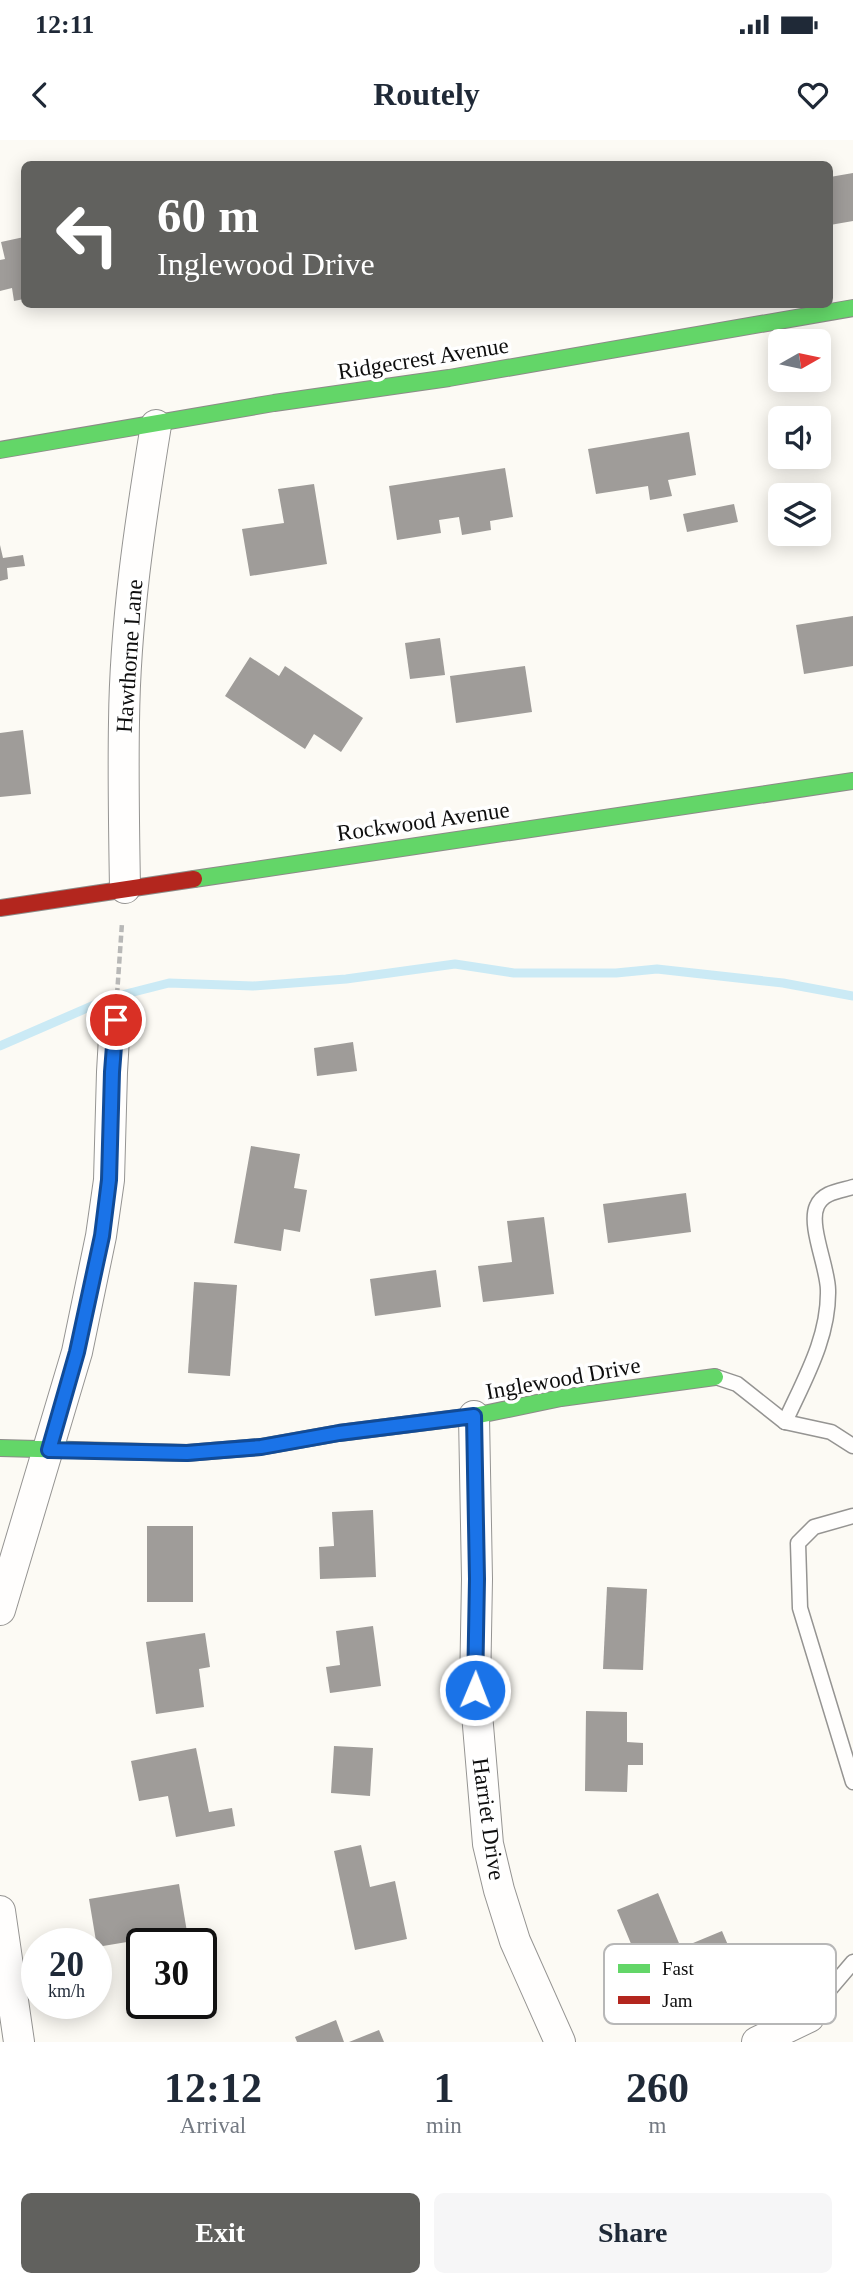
<!DOCTYPE html>
<html lang="en">
<head>
<meta charset="utf-8">
<style>
	body { margin:0; font-family:Georgia,serif; background:#f6f6f7; color:#1f2937; height:100vh; display:flex; flex-direction:column; font-size:26px; white-space:nowrap }
	* { box-sizing:border-box; margin:0 }
	p { font-size:23px; color:#747a83 }
	.icon { flex:none; width:38px; height:38px; fill:none; stroke:currentColor; stroke-width:2; stroke-linecap:round; stroke-linejoin:round }
	.map { position:relative; height:1902px; overflow:hidden }
	.panel { display:flex; flex-direction:column; background:#fff; flex:1 }
	.panel>* { flex:none }
	.top-card { position:absolute; left:21px; top:21px; width:812px; height:147px; border-radius:10px; box-shadow:0 4px 18px #0003; background:#61615e; color:#fff; overflow:hidden }
	.needle { width:46px; rotate:81deg }
	.controls { position:absolute; left:768px; top:189px; display:grid; gap:14px }
	.controls a { display:grid; place-items:center; width:63px; height:63px; border-radius:10px; background:#fff; box-shadow:0 4px 18px #0003; font-size:35px }
	.speed { position:absolute; left:21px; top:1788px; display:flex; gap:14px; font-size:35px; font-weight:700; text-align:center }
	.speed>* { display:grid; place-content:center; width:91px; height:91px; border-radius:50%; background:#fff; box-shadow:0 4px 18px #0003; line-height:1 }
	.speed small { font-size:18px; font-weight:400 }
	.speed .limit { border:4px solid #111; border-radius:10px; background:#fff; color:#111 }
	.pin { position:absolute; display:grid; place-items:center; width:60px; height:60px; color:#fff; margin:-30px; border:4px solid #fff; border-radius:50%; box-shadow:0 2px 7px #0007 }
	.me { position:absolute; width:77px; margin:-38px; rotate:1deg; stroke-linejoin:round; filter:drop-shadow(0 0 5px #0008) }
	.turn { display:flex; align-items:center; gap:24px; height:147px; padding:0 21px; font-size:32px }
	.turn .icon { width:91px; height:91px; stroke-width:2.5 }
	.turn b { display:block; font-size:49px; line-height:60px }
	.eta { display:flex; justify-content:space-evenly; align-items:center; height:119px; text-align:center }
	.eta b { font-size:42px; font-weight:700; line-height:49px }
	.cta { display:flex; gap:14px; margin-top:auto; padding:14px 21px }
	.cta a { flex:1; height:80px; border-radius:10px; background:#61615e; color:#fff; font-size:28px; font-weight:700; line-height:80px; text-align:center }
	.cta a+a { background:#f6f6f7; color:#1f2937 }
	.status { display:flex; justify-content:space-between; align-items:center; height:49px; padding:0 35px; background:#fff; direction:ltr }
	.status svg { height:19px; fill:currentColor }
	header { display:flex; justify-content:space-between; align-items:center; height:91px; padding:0 21px; background:#fff; font-size:32px; font-weight:700 }
	.map>svg:first-child { display:block }
</style>
</head>
<body>
<div class="status"><b>12:11</b><svg viewBox="0 0 49 12"><path d="M0 12V9h3v3zM5 12V6h3v6zM10 12V3h3v9zM15 12V0h3v12zM26 1h20v11H26zM47 4h2v5h-2z"/></svg></div>
<header><svg class="icon" aria-label="back" viewBox="0 0 24 24"><path d="M15 5l-7 7 7 7"/></svg>Routely<svg class="icon" aria-label="heart" viewBox="0 0 24 24"><path d="M12 20l-8-8c-3-5 5-10 8-4 3-6 11-1 8 4z"/></svg></header>
<div class="map">
<svg width="853" height="1902" viewBox="0 0 853 1902">
	<rect width="100%" height="100%" fill="#fcfaf4"/>
	<g fill="none" stroke-linecap="round" stroke-linejoin="round">
		<!-- stream -->
		<polyline stroke="#cbeaf5" stroke-width="9" points="0,906 110,858 169,843 253,846 346,839 455,824 514,833 616,833 657,829 783,843 853,856"/>
	</g>
	<!-- building -->
	<g fill="#9f9c99">
		<polygon points="853,33 853,81 830,85 830,37"/>
		<polygon points="24,97 24,159 14,161 12,148 0,151 0,120 5,119 1,102"/>
		<polygon points="689,292 696,335 668,340 672,356 650,360 648,346 596,354 588,309"/>
		<polygon points="505,328 513,377 490,381 491,390 462,395 459,377 439,380 441,393 397,400 389,346"/>
		<polygon points="314,344 327,424 250,436 242,389 284,383 278,349"/>
		<polygon points="734,364 738,382 687,392 683,374"/>
		<polygon points="0,405 3,418 23,415 25,426 7,428 8,439 0,441"/>
		<polygon points="853,476 853,526 804,534 796,485"/>
		<polygon points="440,498 445,535 410,539 405,503"/>
		<polygon points="250,517 279,536 285,526 363,578 341,612 314,594 305,609 225,556"/>
		<polygon points="525,526 532,572 456,583 450,536"/>
		<polygon points="23,590 31,654 0,657 0,593"/>
		<polygon points="353,902 357,931 317,936 314,908"/>
		<polygon points="251,1006 300,1014 294,1048 307,1050 300,1092 284,1089 281,1111 234,1103"/>
		<polygon points="686,1053 691,1092 608,1103 603,1064"/>
		<polygon points="544,1077 554,1154 483,1162 478,1126 512,1122 507,1081"/>
		<polygon points="436,1130 441,1167 375,1176 370,1139"/>
		<polygon points="194,1142 237,1145 230,1236 188,1233"/>
		<polygon points="373,1370 376,1437 320,1439 319,1407 334,1406 332,1372"/>
		<rect x="147" y="1386" width="46" height="76"/>
		<polygon points="607,1447 647,1449 643,1530 603,1529"/>
		<polygon points="373,1486 381,1546 330,1553 326,1527 340,1525 336,1491"/>
		<polygon points="205,1493 210,1527 199,1529 204,1567 156,1574 146,1502"/>
		<polygon points="586,1571 627,1572 627,1602 643,1603 643,1625 628,1625 627,1652 585,1651"/>
		<polygon points="334,1606 373,1608 370,1656 331,1653"/>
		<polygon points="196,1608 209,1672 232,1668 235,1686 176,1697 168,1656 139,1661 131,1621"/>
		<polygon points="361,1705 370,1747 395,1741 407,1799 355,1810 334,1711"/>
		<polygon points="179,1744 187,1792 97,1807 89,1759"/>
		<polygon points="658,1753 681,1808 722,1791 736,1824 654,1859 617,1770"/>
		<polygon points="336,1880 344,1902 297,1902 295,1897"/>
		<polygon points="379,1890 384,1902 349,1902"/>
	</g>
	<g fill="none" stroke-linecap="round" stroke-linejoin="round">
		<!-- lane casing -->
		<g stroke="#959492" stroke-width="17">
			<g id="lane">
				<polyline points="716,1237 737,1244 785,1282 831,1292 853,1306"/>
				<path d="M785 1282C804 1240 829 1198 828 1150 828 1128 808 1085 817 1066 823 1052 840 1051 853 1047"/>
				<polyline points="853,1376 814,1387 798,1403 800,1468 853,1642"/>
				<polyline points="809,1877 818,1863 853,1822"/>
			</g>
		</g>
		<!-- street casing -->
		<g stroke="#959492" stroke-width="32">
			<g id="street">
				<path d="M125 748C124 693 123 638 124 582 125 482 140 383 156 285"/>
				<polyline points="474,1276 477,1439 475,1550 488,1704 499,1750 515,1801 560,1902"/>
				<polyline points="0,1470 77,1212 101,1096 109,1040 112,932 115,880"/>
				<polyline points="0,1771 19,1902"/>
				<polyline points="757,1902 809,1877"/>
			</g>
		</g>
		<!-- fast casing -->
		<g stroke="#8c8b88" stroke-width="18">
			<g id="fast">
				<polyline points="0,310 274,263 449,238 853,168"/>
				<polyline points="194,739 853,641"/>
				<polyline points="0,1308 187,1313 260,1307 339,1293 474,1276 561,1258 715,1237"/>
			</g>
		</g>
		<!-- jam casing -->
		<g stroke="#8c8b88" stroke-width="18">
			<polyline id="jam" points="0,768 194,739"/>
		</g>
		<!-- path -->
		<polyline stroke="#b8b8b7" stroke-width="4.5" stroke-dasharray="7 3.5" stroke-linecap="butt" points="117,855 122,783"/>
		<!-- lane -->
		<use href="#lane" stroke="#fffefd" stroke-width="14"/>
		<!-- street -->
		<use href="#street" stroke="#fffefd" stroke-width="30"/>
		<!-- fast -->
		<use href="#fast" stroke="#63d668" stroke-width="16"/>
		<!-- jam -->
		<use href="#jam" stroke="#b3261e" stroke-width="16"/>
	</g>
	<g fill="none" stroke-linecap="round" stroke-linejoin="round">
		<!-- route casing -->
		<g stroke="#114b97" stroke-width="18">
			<polyline id="route" points="116,880 112,932 109,1040 102,1096 77,1212 49,1310 187,1313 211,1311 261,1307 339,1293 474,1276 477,1439 475,1550"/>
		</g>
		<!-- route -->
		<use href="#route" stroke="#1a73e8" stroke-width="12"/>
	</g>
	<g text-anchor="middle" stroke-width="7" stroke-linejoin="round" paint-order="stroke">
		<!-- street labels -->
		<g font-size="23" fill="#0e0e0e" stroke="#fff">
			<text transform="translate(423 218) rotate(-9)" y="8">Ridgecrest Avenue</text>
			<text transform="translate(129 516) rotate(-86)" y="8">Hawthorne Lane</text>
			<text transform="translate(423 681) rotate(-8)" y="8">Rockwood Avenue</text>
			<text transform="translate(563 1238) rotate(-10)" y="8">Inglewood Drive</text>
			<text transform="translate(489 1679) rotate(82)" y="8">Harriet Drive</text>
		</g>
	</g>
	<!-- legend -->
	<rect x="604" y="1804" width="232" height="80" rx="10" fill="#fff" stroke="#b7b7b7" stroke-width="2"/>
	<rect x="618" y="1824" width="32" height="9" fill="#63d668"/>
	<rect x="618" y="1856" width="32" height="8" fill="#b3261e"/>
	<g font-size="19" fill="#0e0e0e">
		<text x="662" y="1835">Fast</text>
		<text x="662" y="1867">Jam</text>
	</g>
</svg>
<div class="controls">
<a><svg class="needle" viewBox="-14 -14 28 28"><path d="M0-13l5 13h-10z" fill="#e53935"/><path d="M0 13l5-13h-10z" fill="#747a83"/></svg></a>
<a><svg class="icon" aria-label="sound" viewBox="0 0 24 24"><path d="M4 9h4l5-4v14l-5-4H4zM17 9q2 3 0 6"/></svg></a>
<a><svg class="icon" aria-label="layers" viewBox="0 0 24 24"><path d="M12 4l9 5-9 5-9-5zM3 14l9 5 9-5"/></svg></a>
</div>
<div class="speed"><div>20<small>km/h</small></div><div class="limit">30</div></div>
<div class="pin" style="left:116px;top:880px;background:#d93025"><svg class="icon" aria-label="arrive" viewBox="0 0 24 24"><path d="M6 21V4h12l-3 4 3 4H6"/></svg></div>
<svg class="me" style="left:475px;top:1550px" viewBox="-20 -20 40 40"><circle r="17" fill="#1a73e8" stroke="#fff" stroke-width="3"/><path d="M0-11L8 9 0 5-8 9z" fill="#fff"/></svg>
<div class="top-card">
<div class="turn"><svg class="icon" aria-label="left" viewBox="0 0 24 24"><path d="M17 20v-9H6M10 6l-5 5 5 5"/></svg><div><b>60 m</b>Inglewood Drive</div></div>
</div>
</div>
<section class="panel">
<div class="eta">
<div><b>12:12</b><p>Arrival</p></div>
<div><b>1</b><p>min</p></div>
<div><b>260</b><p>m</p></div>
</div>
<div class="cta"><a>Exit</a><a>Share</a></div>
</section>
</body>
</html>
